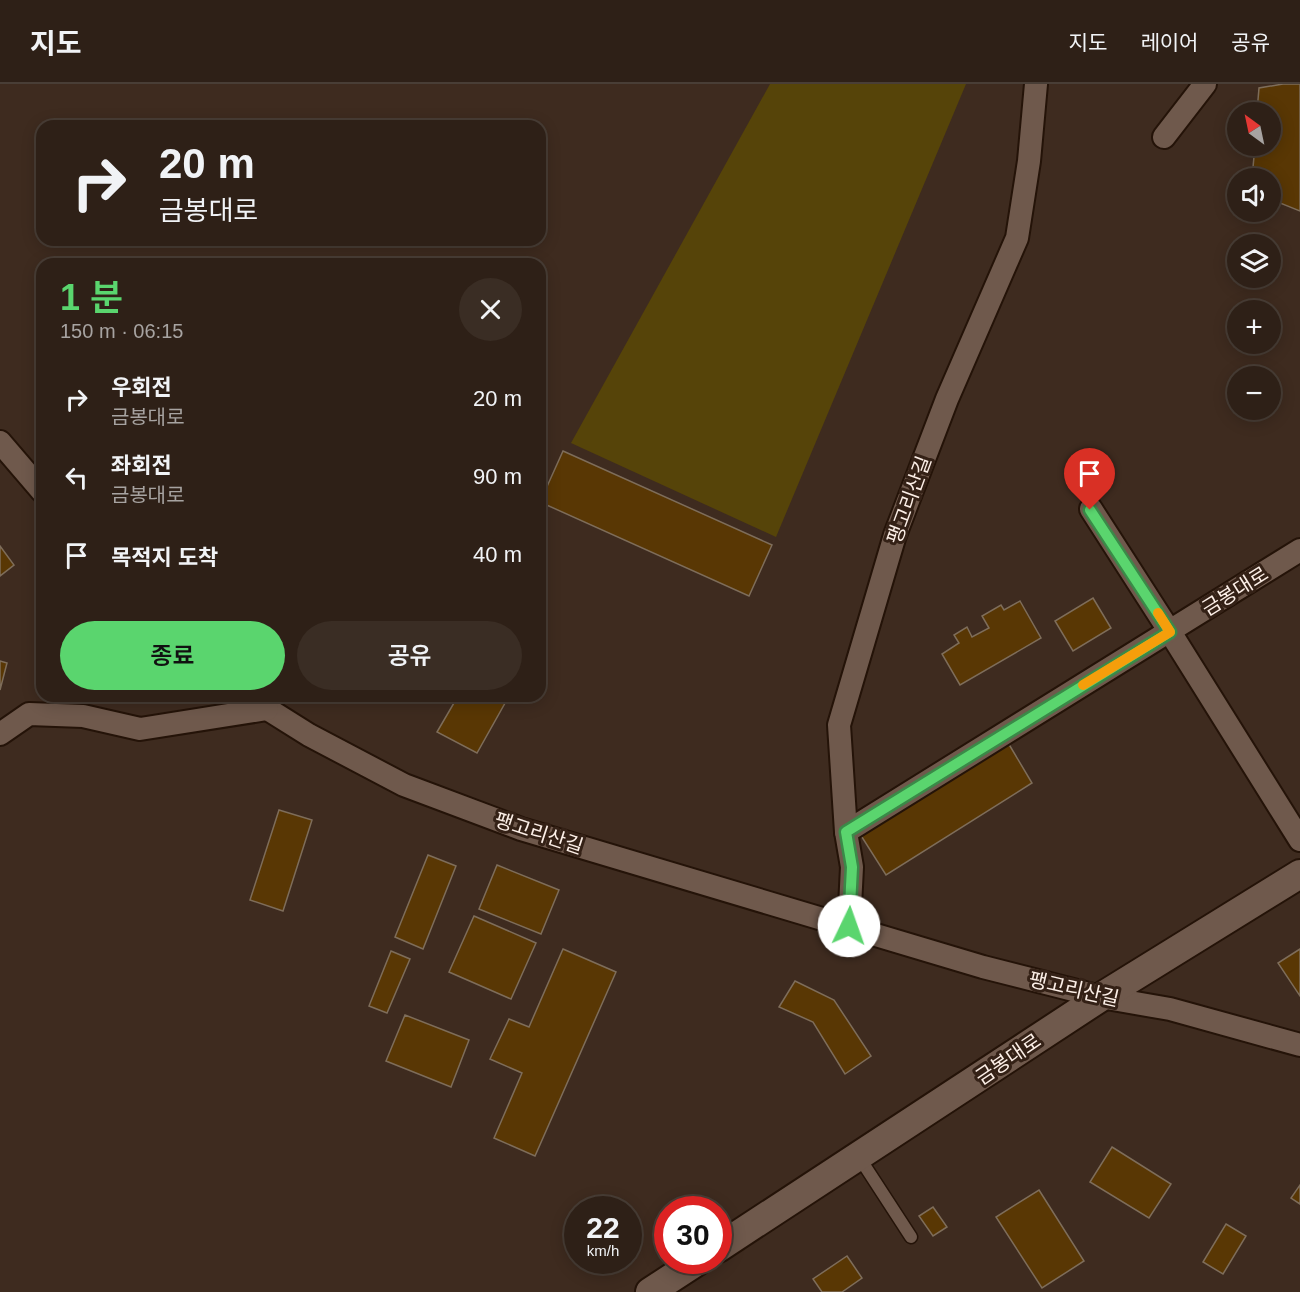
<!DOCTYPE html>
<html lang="ko">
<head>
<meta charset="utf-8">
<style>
	body { margin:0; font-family:Helvetica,"Noto Sans KR",sans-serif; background:#3a2d24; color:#f1f3f6; height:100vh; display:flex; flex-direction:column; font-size:22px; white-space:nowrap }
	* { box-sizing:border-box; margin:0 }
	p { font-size:20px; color:#a7a3a1 }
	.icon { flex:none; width:33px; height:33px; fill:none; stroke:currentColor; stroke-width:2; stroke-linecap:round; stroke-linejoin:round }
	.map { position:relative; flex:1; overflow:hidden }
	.side { position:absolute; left:36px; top:174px; width:510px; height:444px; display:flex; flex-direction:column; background:#2e2017; border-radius:18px; box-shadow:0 3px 15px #0003,0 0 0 2px #493e36 }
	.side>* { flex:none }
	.hud { position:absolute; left:36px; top:36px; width:510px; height:126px; border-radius:18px; box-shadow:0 3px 15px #0003,0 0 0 2px #493e36; background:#2e2017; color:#f1f3f6; overflow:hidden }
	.needle { width:39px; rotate:327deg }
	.controls { position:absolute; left:1227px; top:18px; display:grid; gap:12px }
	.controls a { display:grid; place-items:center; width:54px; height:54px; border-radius:50%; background:#2e2017; box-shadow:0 3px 15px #0003,0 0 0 2px #493e36; font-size:30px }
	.speed { position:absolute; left:564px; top:1112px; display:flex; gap:12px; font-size:30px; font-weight:700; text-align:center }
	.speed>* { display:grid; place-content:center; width:78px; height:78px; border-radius:50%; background:#2e2017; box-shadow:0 3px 15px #0003,0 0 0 2px #493e36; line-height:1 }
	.speed small { font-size:15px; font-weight:400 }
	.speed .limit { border:9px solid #d22; background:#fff; color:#111 }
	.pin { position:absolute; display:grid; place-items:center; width:51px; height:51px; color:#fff; margin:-62px -26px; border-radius:50% 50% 50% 0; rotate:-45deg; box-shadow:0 0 6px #0007 }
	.pin .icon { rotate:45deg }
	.me { position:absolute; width:66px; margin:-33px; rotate:3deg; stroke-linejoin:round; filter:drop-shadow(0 0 4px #0008) }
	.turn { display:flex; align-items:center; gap:21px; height:126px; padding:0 24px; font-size:27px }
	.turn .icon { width:78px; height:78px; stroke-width:2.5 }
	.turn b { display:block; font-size:42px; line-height:51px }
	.round { display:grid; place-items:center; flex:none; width:63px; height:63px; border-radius:32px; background:#3a2d24 }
	.overview { display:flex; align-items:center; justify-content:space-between; height:102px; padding:0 24px }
	h1 { font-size:36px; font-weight:600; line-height:45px; color:#5ad56e }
	.cta { display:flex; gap:12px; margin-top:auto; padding:12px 24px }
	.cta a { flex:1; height:69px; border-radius:36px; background:#5ad56e; color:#111; font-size:24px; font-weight:600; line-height:69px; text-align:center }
	.cta a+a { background:#3a2d24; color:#f1f3f6 }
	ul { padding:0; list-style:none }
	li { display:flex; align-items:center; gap:18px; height:78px; padding:0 24px }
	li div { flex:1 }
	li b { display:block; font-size:22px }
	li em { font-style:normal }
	header { display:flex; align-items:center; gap:36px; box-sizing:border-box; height:84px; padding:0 30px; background:#2e2017; border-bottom:2px solid #493e36 }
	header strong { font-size:28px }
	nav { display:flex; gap:33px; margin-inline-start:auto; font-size:21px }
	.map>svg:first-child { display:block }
</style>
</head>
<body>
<header>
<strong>지도</strong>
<nav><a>지도</a><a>레이어</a><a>공유</a></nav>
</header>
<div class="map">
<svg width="1300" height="1208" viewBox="0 0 1300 1208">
	<rect width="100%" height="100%" fill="#3e2b1f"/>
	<!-- green -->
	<polygon fill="#564409" points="770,0 966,0 776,453 571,359"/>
	<!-- building -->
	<g fill="#593704" stroke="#7e6d5a" stroke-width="1.5">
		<polygon points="1283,0 1300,0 1300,127 1270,115 1270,94 1252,94 1255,62 1270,62 1270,28 1257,28 1259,4"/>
		<polygon points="563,367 772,461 749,512 540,418"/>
		<polygon points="0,462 14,481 0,492"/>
		<polygon points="1093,514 1111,544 1073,567 1055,537"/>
		<polygon points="1020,517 1041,554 960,601 942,570 959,559 954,551 967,543 972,553 989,544 982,532 1001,521 1004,526"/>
		<polygon points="0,577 7,579 0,606"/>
		<polygon points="458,612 509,612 477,669 437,648"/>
		<polygon points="1007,657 1032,699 886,791 860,750"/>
		<polygon points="279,726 312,736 283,827 250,816"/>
		<polygon points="428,771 456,782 423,865 395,853"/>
		<polygon points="497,781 559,806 541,850 479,825"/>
		<polygon points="474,832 536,859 511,915 449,888"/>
		<polygon points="563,865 616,888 535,1072 494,1054 522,989 490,975 509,935 529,943"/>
		<polygon points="1300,865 1300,912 1278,879"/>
		<polygon points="391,867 410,875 387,929 369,922"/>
		<polygon points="795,897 834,916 871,972 845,990 813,938 779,923"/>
		<polygon points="405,931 469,956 451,1003 386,977"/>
		<polygon points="1112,1063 1171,1100 1149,1134 1090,1098"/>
		<polygon points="1300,1101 1300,1120 1291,1114"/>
		<polygon points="1039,1106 1084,1177 1042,1204 996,1133"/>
		<polygon points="933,1123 947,1143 933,1152 919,1132"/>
		<polygon points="1226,1140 1246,1152 1223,1190 1203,1178"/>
		<polygon points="847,1172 862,1194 842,1208 822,1208 813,1195"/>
	</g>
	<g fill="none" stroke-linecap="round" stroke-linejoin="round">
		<!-- service casing -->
		<g stroke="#241308" stroke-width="15">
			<polyline id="service" points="859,1073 911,1153"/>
		</g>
		<!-- minor casing -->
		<g stroke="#241308" stroke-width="26">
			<g id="minor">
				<polyline points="1164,53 1205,0"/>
				<polyline points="0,358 42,407"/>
				<polyline points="1091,425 1170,548 1300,756"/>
				<polyline points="247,612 309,651 404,701 521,745 983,883 1101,913 1170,925 1300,961"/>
				<polyline points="0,650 29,630 83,632 140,645 267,625"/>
				<polyline points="846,748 1300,466"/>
				<polyline points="849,842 852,783 846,748 839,641 895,451 947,315 1017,154 1029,77 1036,0"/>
			</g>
		</g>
		<!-- tertiary casing -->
		<g stroke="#241308" stroke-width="32">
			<g id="tertiary">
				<polyline points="718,1164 1101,913 1300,790"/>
				<polyline points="650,1208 699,1176"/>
			</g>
		</g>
		<!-- service -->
		<use href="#service" stroke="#6f594c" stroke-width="12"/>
		<!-- minor -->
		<use href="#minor" stroke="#6f594c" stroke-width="22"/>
		<!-- tertiary -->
		<use href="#tertiary" stroke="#6f594c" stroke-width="28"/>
	</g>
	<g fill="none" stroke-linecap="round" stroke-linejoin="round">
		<!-- route casing -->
		<g stroke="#3a8a48" stroke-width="15">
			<polyline id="route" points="849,842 852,783 846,748 1170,548 1090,426"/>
		</g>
		<!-- route -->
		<use href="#route" stroke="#5ad56e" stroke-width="10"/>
		<!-- slow -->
		<polyline stroke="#f59e0b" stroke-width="10" points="1083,601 1170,548 1158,529"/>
	</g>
	<g text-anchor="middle" stroke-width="6" stroke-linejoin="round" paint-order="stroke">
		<!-- street labels -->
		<g font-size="20" fill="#fcefe7" stroke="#342116">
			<text transform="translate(909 416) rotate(-70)" y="7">팽고리산길</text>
			<text transform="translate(1235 507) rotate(-32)" y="7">금봉대로</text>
			<text transform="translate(539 749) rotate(18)" y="7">팽고리산길</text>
			<text transform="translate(1074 905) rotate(13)" y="7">팽고리산길</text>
			<text transform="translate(1008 975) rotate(-34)" y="7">금봉대로</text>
		</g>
	</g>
</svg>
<div class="controls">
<a><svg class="needle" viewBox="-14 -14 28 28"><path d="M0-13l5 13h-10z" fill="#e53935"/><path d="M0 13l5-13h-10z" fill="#a7a3a1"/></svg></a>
<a><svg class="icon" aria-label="sound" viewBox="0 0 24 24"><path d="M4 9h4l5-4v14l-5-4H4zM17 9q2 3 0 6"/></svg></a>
<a><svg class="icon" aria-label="layers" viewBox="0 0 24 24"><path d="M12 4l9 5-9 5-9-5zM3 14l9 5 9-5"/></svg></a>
<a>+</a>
<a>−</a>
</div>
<div class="speed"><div>22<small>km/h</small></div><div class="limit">30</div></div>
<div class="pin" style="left:1090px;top:426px;background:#d93025"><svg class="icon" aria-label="arrive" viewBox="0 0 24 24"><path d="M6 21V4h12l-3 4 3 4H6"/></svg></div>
<svg class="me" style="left:849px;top:842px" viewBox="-20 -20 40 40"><circle r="19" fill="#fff"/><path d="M0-13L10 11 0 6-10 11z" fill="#5ad56e"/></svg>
<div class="hud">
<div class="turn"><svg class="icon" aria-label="right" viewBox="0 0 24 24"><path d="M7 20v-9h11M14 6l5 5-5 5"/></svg><div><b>20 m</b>금봉대로</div></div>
</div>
<section class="side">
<div class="overview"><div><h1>1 분</h1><p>150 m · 06:15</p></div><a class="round"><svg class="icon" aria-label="close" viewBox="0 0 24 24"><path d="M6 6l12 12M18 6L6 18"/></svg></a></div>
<ul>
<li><svg class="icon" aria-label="right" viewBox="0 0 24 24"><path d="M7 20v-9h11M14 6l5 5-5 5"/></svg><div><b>우회전</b><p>금봉대로</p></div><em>20 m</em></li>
<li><svg class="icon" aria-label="left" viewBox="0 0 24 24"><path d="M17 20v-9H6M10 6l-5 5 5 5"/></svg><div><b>좌회전</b><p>금봉대로</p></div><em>90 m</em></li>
<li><svg class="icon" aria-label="arrive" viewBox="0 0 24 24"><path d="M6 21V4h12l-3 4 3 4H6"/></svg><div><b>목적지 도착</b></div><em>40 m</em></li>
</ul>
<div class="cta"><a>종료</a><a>공유</a></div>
</section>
</div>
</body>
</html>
